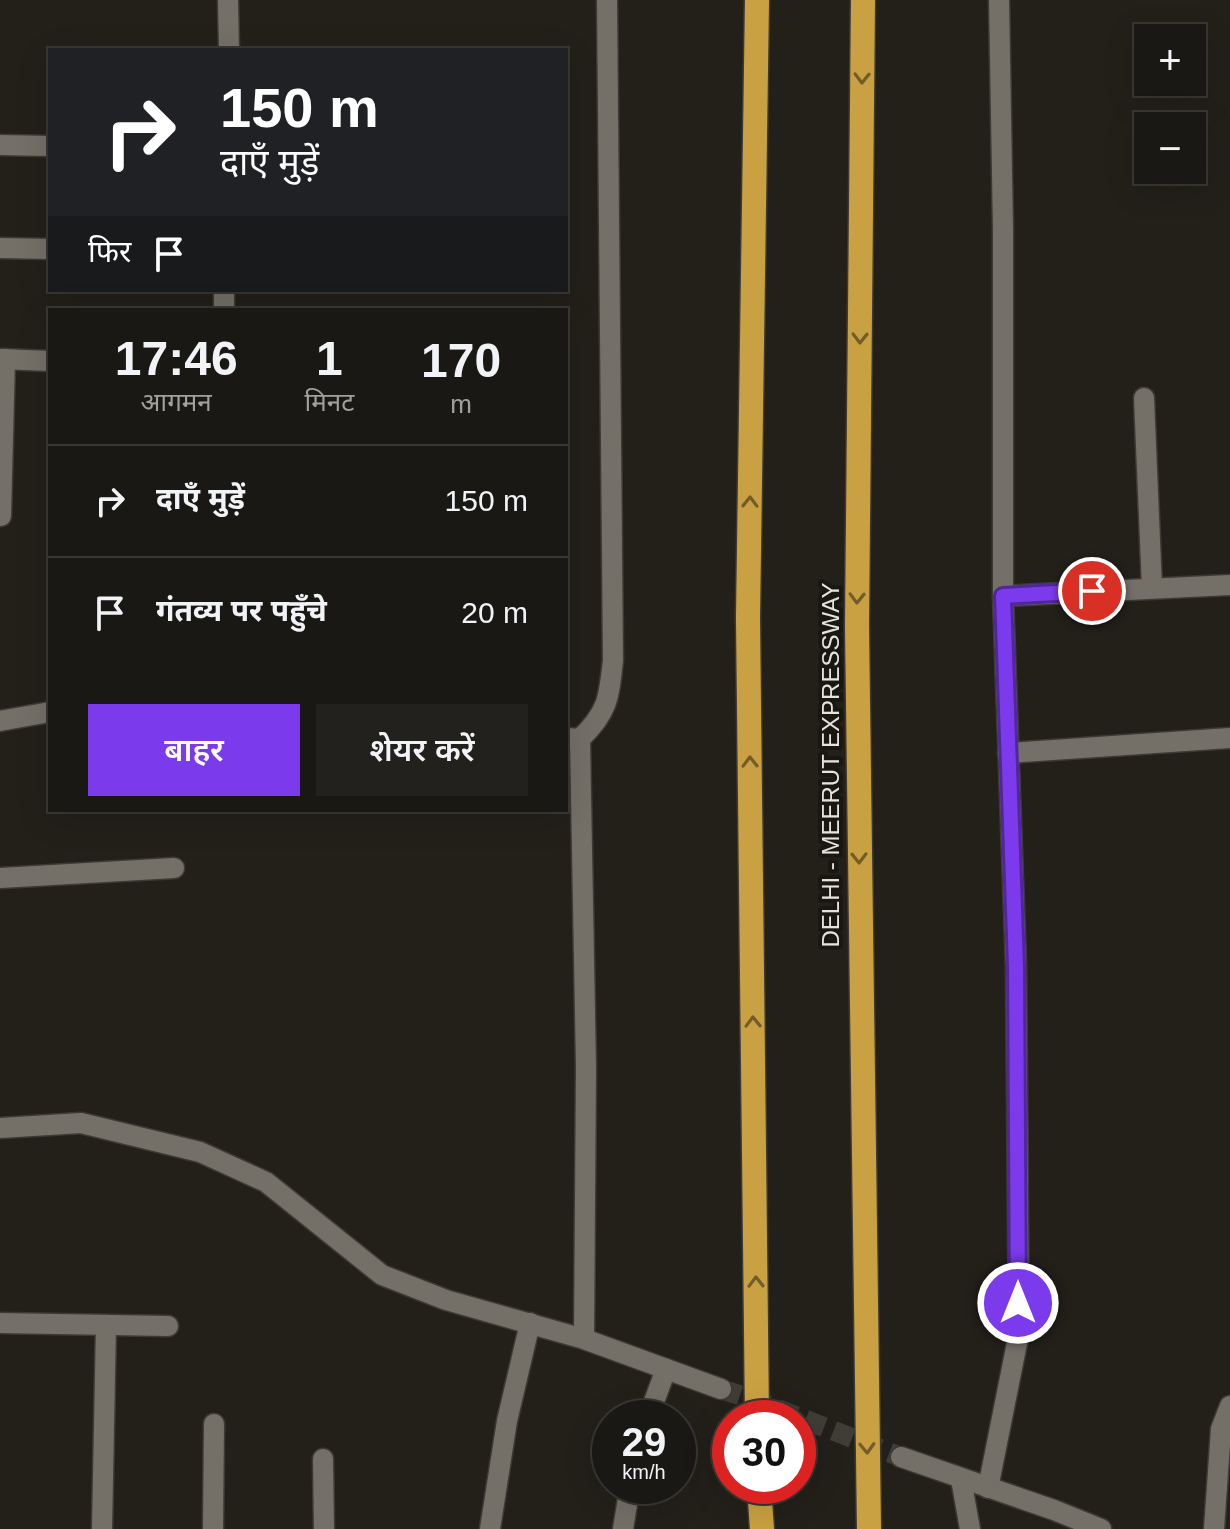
<!DOCTYPE html>
<html lang="hi">
<head>
<meta charset="utf-8">
<style>
	body { margin:0; font-family:Arial,"Noto Sans Devanagari",sans-serif; background:#23211d; color:#f1f3f6; height:100vh; display:flex; flex-direction:column; font-size:30px; white-space:nowrap }
	* { box-sizing:border-box; margin:0 }
	p { font-size:26px; color:#9fa0a0 }
	.icon { flex:none; width:44px; height:44px; fill:none; stroke:currentColor; stroke-width:2; stroke-linecap:round; stroke-linejoin:round }
	.map { position:relative; flex:1; overflow:hidden }
	.panel { position:absolute; left:48px; top:308px; width:520px; height:504px; display:flex; flex-direction:column; background:#1a1814; border-radius:0px; box-shadow:0 8px 32px #0002,0 0 0 2px #383734 }
	.panel>* { flex:none }
	.banner { position:absolute; left:48px; top:48px; width:520px; height:244px; border-radius:0px; box-shadow:0 8px 32px #0002,0 0 0 2px #383734; background:#202124; color:#fff; overflow:hidden }
	.tools { position:absolute; left:1134px; top:24px; display:grid; gap:16px }
	.tools a { display:grid; place-items:center; width:72px; height:72px; border-radius:0px; background:#1a1814; box-shadow:0 8px 32px #0002,0 0 0 2px #383734; font-size:40px }
	.speed { position:absolute; left:592px; top:1400px; display:flex; gap:16px; font-size:40px; font-weight:700; text-align:center }
	.speed>* { display:grid; place-content:center; width:104px; height:104px; border-radius:50%; background:#1a1814; box-shadow:0 8px 32px #0002,0 0 0 2px #383734; line-height:1 }
	.speed small { font-size:20px; font-weight:400 }
	.speed .limit { border:12px solid #d22; background:#fff; color:#111 }
	.pin { position:absolute; display:grid; place-items:center; width:68px; height:68px; color:#fff; margin:-34px; border:4px solid #fff; border-radius:50%; box-shadow:0 2px 8px #0007 }
	.me { position:absolute; width:88px; margin:-44px; rotate:0deg; stroke-linejoin:round; filter:drop-shadow(0 0 6px #0008) }
	.turn { display:flex; align-items:center; gap:28px; height:168px; padding:0 40px; font-size:36px }
	.turn .icon { width:104px; height:104px; stroke-width:2.5 }
	.turn b { display:block; font-size:56px; line-height:68px }
	.then { display:flex; align-items:center; height:76px; padding:0 40px; background:#0003; gap:16px; font-size:30px }
	.eta { display:flex; justify-content:space-evenly; align-items:center; height:136px; text-align:center }
	.eta b { font-size:48px; font-weight:600; line-height:56px }
	.cta { display:flex; gap:16px; margin-top:auto; padding:16px 40px }
	.cta a { flex:1; height:92px; border-radius:0px; background:#7c3aed; color:#fff; font-size:32px; font-weight:600; line-height:92px; text-align:center }
	.cta a+a { background:#23211d; color:#f1f3f6 }
	ul { padding:0; list-style:none }
	li { display:flex; align-items:center; gap:24px; height:112px; padding:0 40px; border-top:2px solid #383734 }
	li div { flex:1 }
	li b { display:block; font-size:30px }
	li em { font-style:normal }
	.map>svg:first-child { display:block }
</style>
</head>
<body>
<div class="map">
<svg width="1230" height="1529" viewBox="0 0 1230 1529">
	<rect width="100%" height="100%" fill="#23201a"/>
	<g fill="none" stroke-linecap="round" stroke-linejoin="round">
		<!-- street-tunnel -->
		<polyline stroke="#403d37" stroke-width="20" stroke-dasharray="20 10" stroke-linecap="butt" points="721,1389 757,1401 901,1457"/>
		<!-- street casing -->
		<g stroke="#3d3a35" stroke-width="23">
			<g id="street">
				<polyline points="228,0 229,50"/>
				<polyline points="0,145 50,146"/>
				<polyline points="0,248 50,249"/>
				<polyline points="224,310 224,290"/>
				<polyline points="0,359 50,361"/>
				<polyline points="1144,398 1152,588"/>
				<polyline points="1,516 5,359"/>
				<polyline points="1003,596 1230,585"/>
				<polyline points="0,721 50,712"/>
				<polyline points="566,738 580,739 586,1068 584,1339"/>
				<path d="M580 739C608 712 609 698 613 660L607 0"/>
				<polyline points="1008,753 1230,738"/>
				<polyline points="0,878 174,868"/>
				<polyline points="0,1128 81,1123 200,1152 266,1182 382,1275 446,1300 584,1339 721,1389"/>
				<polyline points="0,1323 168,1326"/>
				<polyline points="648,1418 666,1369"/>
				<polyline points="901,1457 1054,1510 1101,1529"/>
				<polyline points="323,1459 324,1529"/>
				<polyline points="961,1479 970,1529"/>
				<polyline points="988,1488 1019,1333 1016,966 1003,596 1003,229 999,0"/>
				<polyline points="102,1529 106,1325"/>
				<polyline points="213,1529 214,1424"/>
				<polyline points="490,1529 507,1421 530,1323"/>
				<polyline points="623,1529 630,1486"/>
				<polyline points="1214,1529 1221,1429 1230,1406"/>
			</g>
		</g>
		<!-- highway casing -->
		<g stroke="#3d3a35" stroke-width="27">
			<g id="highway">
				<polyline points="863,0 857,626 869,1529"/>
				<polyline points="757,1418 748,618 757,0"/>
				<polyline points="759,1486 762,1529"/>
			</g>
		</g>
		<!-- street -->
		<use href="#street" stroke="#747068" stroke-width="20"/>
		<!-- highway -->
		<use href="#highway" stroke="#caa142" stroke-width="24"/>
	</g>
	<!-- one-way arrows -->
	<defs><path id="oneway-chevron" d="M-2-3.5L2.5 0L-2 3.5" fill="none" stroke-width="1.6" stroke-linecap="round" stroke-linejoin="round" transform="scale(2)"/></defs>
	<g stroke="#725c2a">
		<use href="#oneway-chevron" transform="translate(862 78) rotate(91)"/>
		<use href="#oneway-chevron" transform="translate(860 338) rotate(91)"/>
		<use href="#oneway-chevron" transform="translate(750 502) rotate(-89)"/>
		<use href="#oneway-chevron" transform="translate(857 598) rotate(91)"/>
		<use href="#oneway-chevron" transform="translate(750 762) rotate(-91)"/>
		<use href="#oneway-chevron" transform="translate(859 858) rotate(89)"/>
		<use href="#oneway-chevron" transform="translate(753 1022) rotate(-91)"/>
		<use href="#oneway-chevron" transform="translate(756 1282) rotate(-91)"/>
		<use href="#oneway-chevron" transform="translate(867 1448) rotate(88)"/>
	</g>
	<g fill="none" stroke-linecap="round" stroke-linejoin="round">
		<!-- route casing -->
		<g stroke="#51269a" stroke-width="20">
			<polyline id="route" points="1018,1303 1016,966 1003,596 1092,591"/>
		</g>
		<!-- route -->
		<use href="#route" stroke="#7c3aed" stroke-width="14"/>
	</g>
	<g text-anchor="middle" stroke-width="8" stroke-linejoin="round" paint-order="stroke">
		<!-- street labels -->
		<g font-size="24" fill="#e5e3de" stroke="#1a1711">
			<text transform="translate(831 765) rotate(-90)" y="8">DELHI - MEERUT EXPRESSWAY</text>
		</g>
	</g>
</svg>
<div class="tools">
<a>+</a>
<a>−</a>
</div>
<div class="speed"><div>29<small>km/h</small></div><div class="limit">30</div></div>
<div class="pin" style="left:1092px;top:591px;background:#d93025"><svg class="icon" aria-label="arrive" viewBox="0 0 24 24"><path d="M6 21V4h12l-3 4 3 4H6"/></svg></div>
<svg class="me" style="left:1018px;top:1303px" viewBox="-20 -20 40 40"><circle r="17" fill="#7c3aed" stroke="#fff" stroke-width="3"/><path d="M0-11L8 9 0 5-8 9z" fill="#fff"/></svg>
<div class="banner">
<div class="turn"><svg class="icon" aria-label="right" viewBox="0 0 24 24"><path d="M7 20v-9h11M14 6l5 5-5 5"/></svg><div><b>150 m</b>दाएँ मुड़ें</div></div>
<div class="then">फिर<svg class="icon" aria-label="arrive" viewBox="0 0 24 24"><path d="M6 21V4h12l-3 4 3 4H6"/></svg></div>
</div>
<section class="panel">
<div class="eta">
<div><b>17:46</b><p>आगमन</p></div>
<div><b>1</b><p>मिनट</p></div>
<div><b>170</b><p>m</p></div>
</div>
<ul>
<li><svg class="icon" aria-label="right" viewBox="0 0 24 24"><path d="M7 20v-9h11M14 6l5 5-5 5"/></svg><div><b>दाएँ मुड़ें</b></div><em>150 m</em></li>
<li><svg class="icon" aria-label="arrive" viewBox="0 0 24 24"><path d="M6 21V4h12l-3 4 3 4H6"/></svg><div><b>गंतव्य पर पहुँचे</b></div><em>20 m</em></li>
</ul>
<div class="cta"><a>बाहर</a><a>शेयर करें</a></div>
</section>
</div>
</body>
</html>
